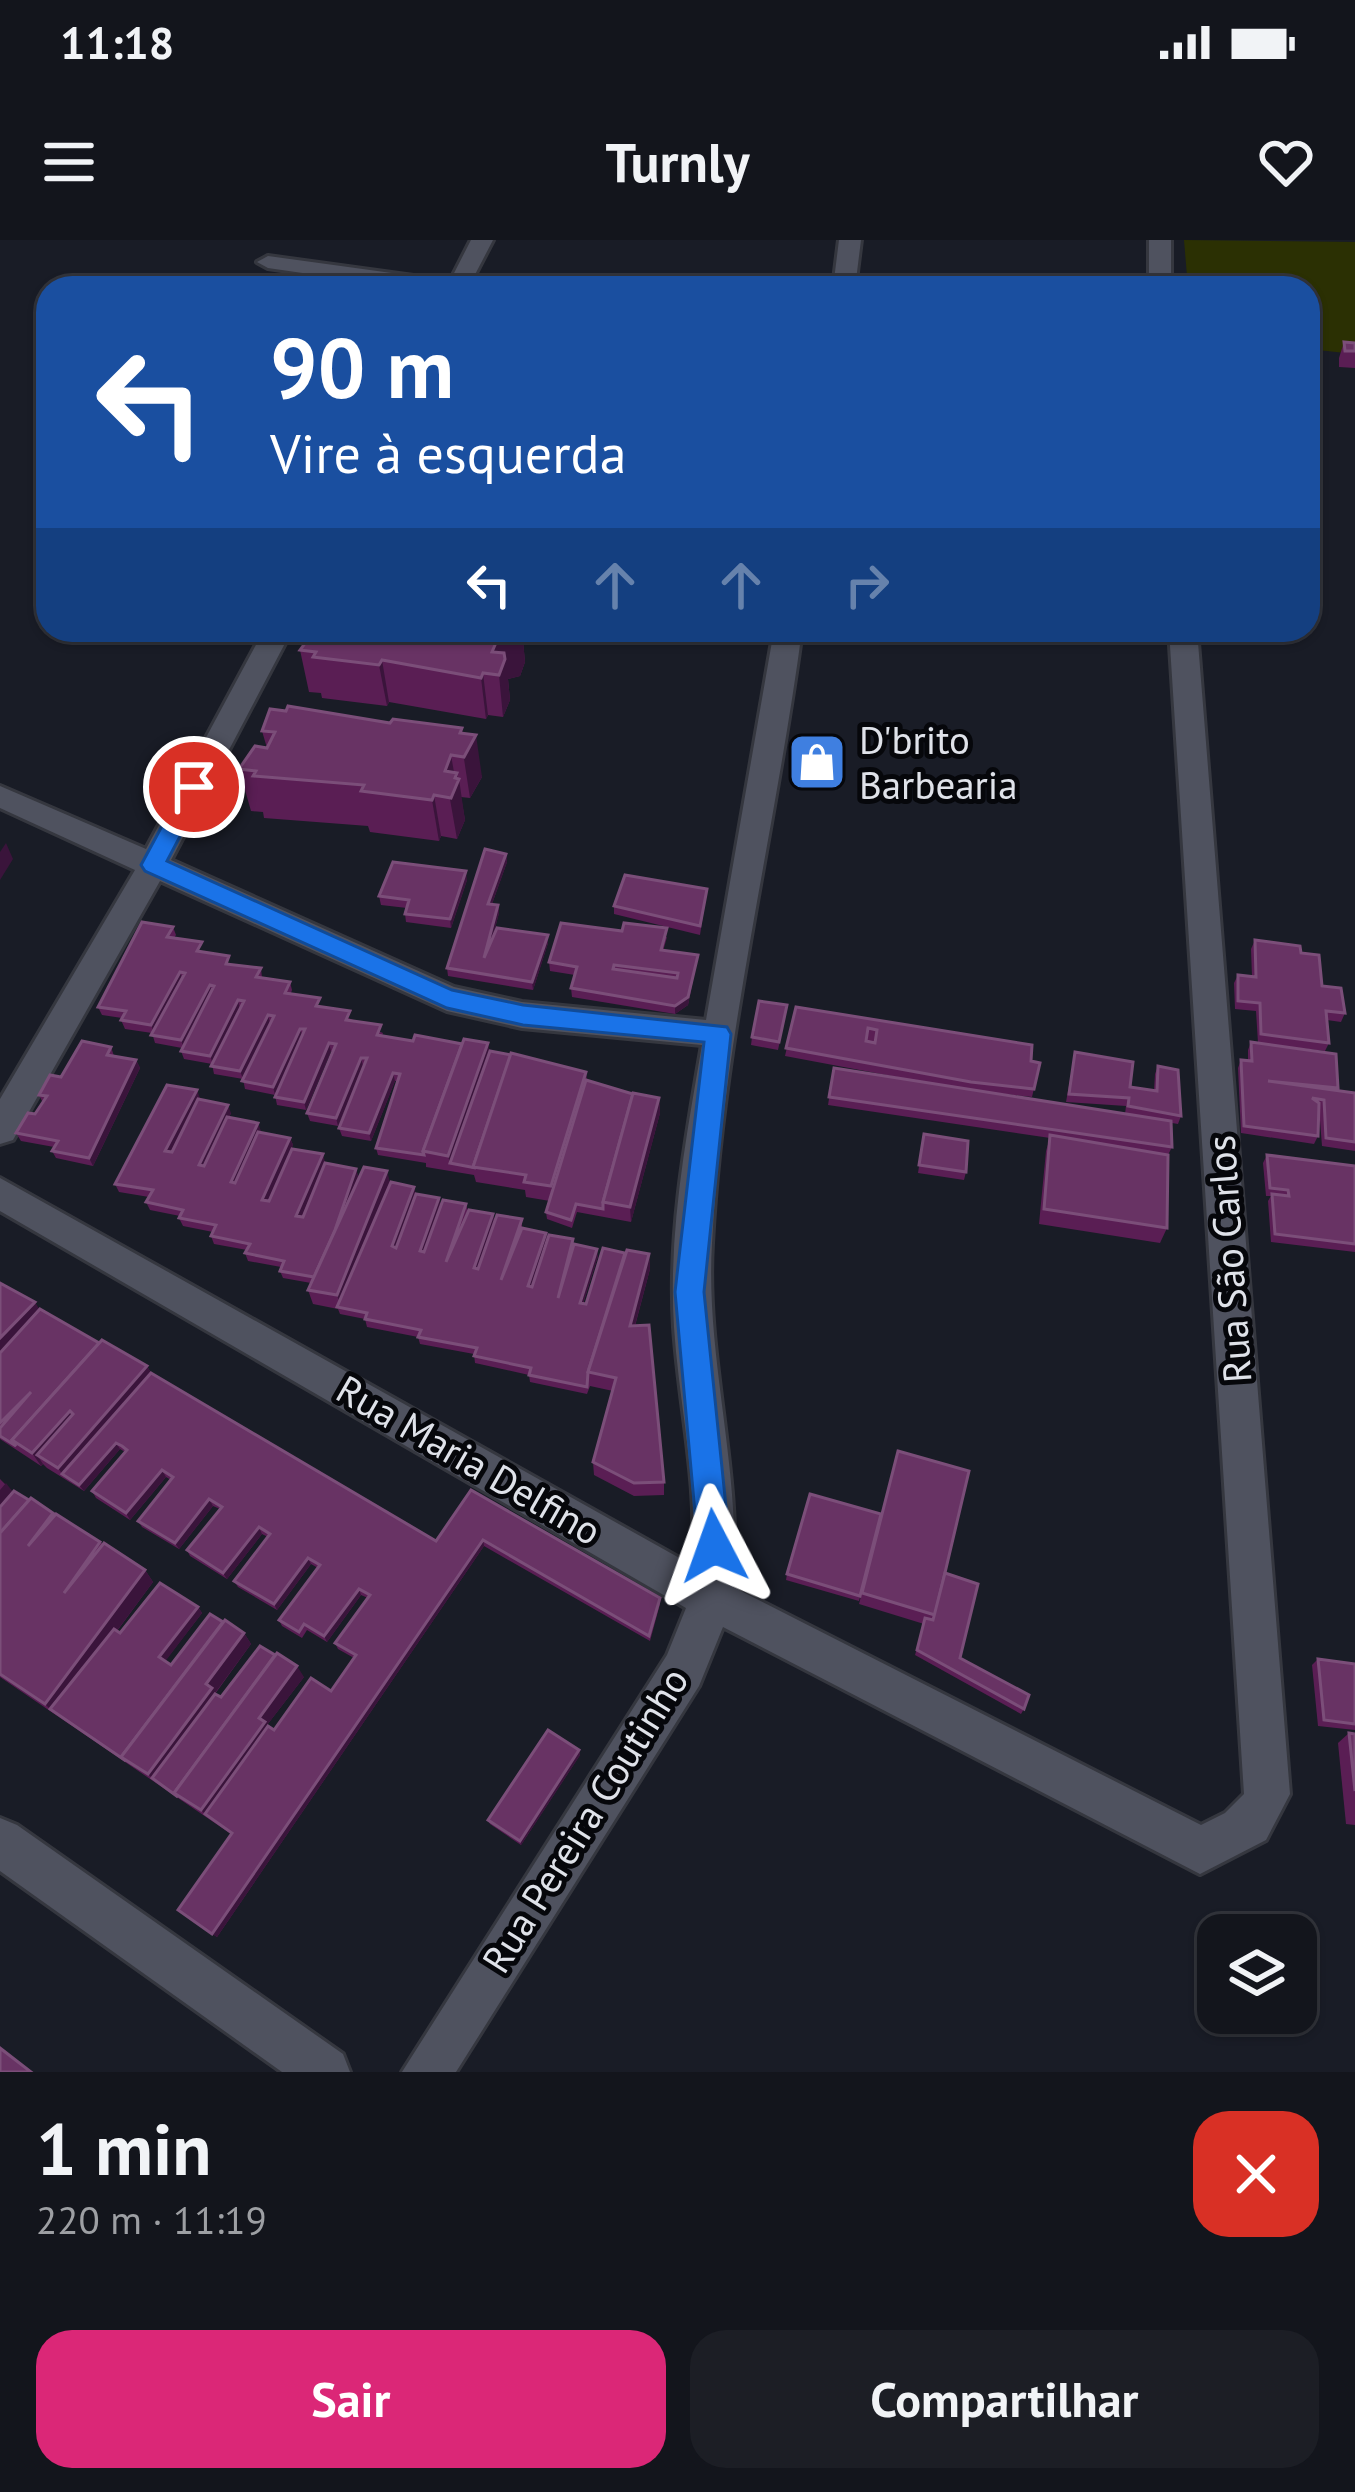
<!DOCTYPE html>
<html lang="pt">
<head>
<meta charset="utf-8">
<style>
	body { margin:0; font-family:"PT Sans",sans-serif; background:#1c1e25; color:#f1f3f6; height:100vh; display:flex; flex-direction:column; font-size:45px; white-space:nowrap }
	* { box-sizing:border-box; margin:0 }
	p { font-size:39px; color:#9d9fa3 }
	.icon { flex:none; width:66px; height:66px; fill:none; stroke:currentColor; stroke-width:2; stroke-linecap:round; stroke-linejoin:round }
	.map { position:relative; height:1832px; overflow:hidden }
	.sheet { display:flex; flex-direction:column; background:#13151c; flex:1 }
	.sheet>* { flex:none }
	.top-card { position:absolute; left:36px; top:36px; width:1284px; height:366px; border-radius:36px; box-shadow:0 3px 9px #0004,0 0 0 3px #32343b; background:#1a4fa0; color:#fff; overflow:hidden }
	.fabs { position:absolute; left:1197px; top:1674px; display:grid; gap:24px }
	.fabs a { display:grid; place-items:center; width:120px; height:120px; border-radius:24px; background:#13151c; box-shadow:0 3px 9px #0004,0 0 0 3px #32343b; font-size:60px }
	.pin { position:absolute; display:grid; place-items:center; width:102px; height:102px; color:#fff; margin:-51px; border:6px solid #fff; border-radius:50%; box-shadow:0 3px 12px #0007 }
	.me { position:absolute; width:132px; margin:-66px; rotate:356deg; stroke-linejoin:round; filter:drop-shadow(0 0 9px #0008) }
	.turn { display:flex; align-items:center; gap:42px; height:252px; padding:0 36px; font-size:54px }
	.turn .icon { width:156px; height:156px; stroke-width:2.5 }
	.turn b { display:block; font-size:84px; line-height:102px }
	.lanes { display:flex; align-items:center; height:114px; padding:0 36px; background:#0003; justify-content:center; gap:60px; direction:ltr }
	.lanes .off { opacity:.35 }
	.round { display:grid; place-items:center; flex:none; width:126px; height:126px; border-radius:36px; background:#1c1e25 }
	.summary { display:flex; align-items:center; justify-content:space-between; height:204px; padding:0 36px }
	h1 { font-size:72px; font-weight:800; line-height:90px }
	.primary-button { display:flex; gap:24px; margin-top:auto; padding:24px 36px }
	.primary-button a { flex:1; height:138px; border-radius:36px; background:#db2777; color:#fff; font-size:48px; font-weight:800; line-height:138px; text-align:center }
	.primary-button a+a { background:#1c1e25; color:#f1f3f6 }
	.status { display:flex; justify-content:space-between; align-items:center; height:84px; padding:0 60px; background:#13151c; direction:ltr }
	.status svg { height:33px; fill:currentColor }
	header { display:flex; justify-content:space-between; align-items:center; height:156px; padding:0 36px; background:#13151c; font-size:54px; font-weight:800 }
	.map>svg:first-child { display:block }
</style>
</head>
<body>
<div class="status"><b>11:18</b><svg viewBox="0 0 49 12"><path d="M0 12V9h3v3zM5 12V6h3v6zM10 12V3h3v9zM15 12V0h3v12zM26 1h20v11H26zM47 4h2v5h-2z"/></svg></div>
<header><svg class="icon" aria-label="menu" viewBox="0 0 24 24"><path d="M4 6h16M4 12h16M4 18h16"/></svg>Turnly<svg class="icon" aria-label="heart" viewBox="0 0 24 24"><path d="M12 20l-8-8c-3-5 5-10 8-4 3-6 11-1 8 4z"/></svg></header>
<div class="map">
<svg width="1355" height="1832" viewBox="0 0 1355 1832">
	<rect width="100%" height="100%" fill="#191c26"/>
	<!-- green -->
	<polygon fill="#2b3003" points="1184,0 1355,2 1355,114 1308,109 1308,48 1188,48"/>
	<g fill="none" stroke-linecap="round" stroke-linejoin="round">
		<!-- minor casing -->
		<g stroke="#35373f" stroke-width="6">
			<g id="minor">
				<polygon points="471,0 493,0 468,48 406,48 268,28 257,22 268,16 450,41"/>
				<polygon points="839,0 861,0 855,48 833,48"/>
				<rect x="1149" y="0" width="22" height="48"/>
				<path d="M264 390H292L171 620 454 747 522 762 706 780 774 390H802C775 594 723 797 712 1003 705 1118 742 1231 733 1347L1201 1585 1225 1573 1244 1554 1169 390H1197L1290 1554 1266 1600 1200 1634 723 1387 699 1446 456 1832H402L667 1415 686 1368 0 971V938L692 1325C699 1245 679 1166 674 1087 668 993 686 898 702 805L522 788 447 771 160 641 13 900 0 904V859L135 630 0 568V546L146 609Z"/>
				<polygon points="0,1578 17,1585 343,1814 350,1832 282,1832 0,1631"/>
			</g>
		</g>
		<!-- minor -->
		<use href="#minor" fill="#4f525f" fill-rule="evenodd"/>
	</g>
	<!-- wall -->
	<g fill="#5a1e54">
		<polygon points="1344,102 1355,103 1355,128 1339,127 1339,118"/>
		<polygon points="323,390 522,390 525,422 520,436 508,439 510,460 503,477 488,475 486,479 389,462 387,466 322,458 321,453 309,452 300,410"/>
		<polygon points="390,483 463,493 482,537 470,558 461,557 465,580 457,599 441,596 439,601 370,592 368,586 264,578 263,572 251,571 239,529 267,508 262,491"/>
		<polygon points="506,614 507,622 492,664 498,665 499,673 492,699 548,703 533,750 448,736 447,728"/>
		<polygon points="467,640 451,688 406,682 405,674 407,668 381,665 379,656"/>
		<polygon points="707,649 700,695 614,674 614,666"/>
		<polygon points="173,687 176,695 174,698 232,725 261,728 262,738 290,742 292,750 291,753 383,793 382,796 490,811 586,832 587,840 633,854 659,858 660,873 631,982 577,972 572,988 547,979 546,972 550,961 526,957 525,950 476,942 474,935 426,927 426,923 378,915 376,908 398,841 395,841 371,901 342,896 339,888 364,826 363,826 338,886 310,881 307,873 333,812 331,811 306,870 277,865 275,855 245,849 243,839 214,834 212,824 184,819 181,811 182,808 155,803 152,793 125,789 121,780 122,778 102,775 98,767"/>
		<polygon points="667,697 663,711 698,715 688,765 675,774 572,757 571,748 575,735 550,731 549,722"/>
		<polygon points="1255,700 1301,713 1322,746 1345,773 1341,782 1327,780 1329,803 1325,811 1258,803 1256,771 1235,769 1234,743 1238,735 1252,737 1251,709"/>
		<polygon points="796,767 1040,823 1032,857 988,852 1125,874 1126,866 1066,862 1075,812 1130,847 1154,850 1155,834 1158,826 1181,876 1178,884 1172,883 1172,907 1168,915 1167,988 1160,1003 1039,984 1046,911 1050,898 828,865 834,828 929,843 785,816"/>
		<polygon points="786,773 778,810 751,805 752,797"/>
		<polygon points="1251,802 1338,848 1336,850 1355,853 1355,911 1322,906 1319,868 1318,896 1314,904 1241,893 1238,828 1241,820 1248,821 1248,810"/>
		<polygon points="111,807 114,816 136,820 140,828 93,926 56,918 52,911 54,907 21,901 16,893 35,874 43,863 39,855 61,837"/>
		<polygon points="197,850 199,860 231,873 229,878 261,892 290,898 293,905 268,961 325,922 302,977 356,929 358,936 354,948 390,943 416,954 439,958 441,966 466,964 468,971 493,974 494,982 522,979 522,989 546,993 547,1000 573,1007 598,1016 583,1064 586,1064 625,1013 649,1014 650,1029 635,1086 664,1242 664,1255 634,1256 594,1235 593,1222 613,1151 590,1146 587,1154 530,1142 529,1135 475,1123 474,1114 420,1104 418,1097 367,1087 365,1079 340,1074 338,1069 313,1064 308,1050 311,1043 283,1038 280,1031 281,1027 248,1021 245,1013 247,1010 214,1004 211,996 213,992 183,986 179,978 180,976 150,970 146,962 149,957 119,952 115,944"/>
		<polygon points="924,894 966,932 964,940 918,933"/>
		<polygon points="1267,915 1355,926 1355,1012 1271,1002 1268,961 1271,956 1266,956 1263,923"/>
		<polygon points="0,1043 40,1069 99,1103 147,1126 151,1133 436,1301 471,1250 660,1364 650,1401 484,1306 217,1697 178,1670 231,1594 0,1437 0,1239 13,1252 53,1273 145,1330 153,1342 117,1391 120,1393 198,1367 202,1373 165,1421 171,1425 223,1382 244,1393 251,1404 215,1454 221,1457 304,1437 267,1485 274,1490 331,1451 354,1418 338,1409 335,1403 368,1358 361,1355 327,1402 307,1390 302,1398 282,1386 279,1380 318,1328 311,1324 277,1370 238,1347 234,1341 268,1297 262,1294 227,1339 190,1316 187,1310 220,1269 213,1266 179,1309 142,1287 138,1281 171,1240 166,1237 130,1280 96,1258 92,1251 125,1212 120,1209 84,1251 47,1228 43,1224 41,1226 0,1199"/>
		<polygon points="898,1211 945,1333 960,1418 1024,1469 1021,1474 915,1415 924,1384 859,1364"/>
		<polygon points="881,1274 859,1361 786,1340 787,1334"/>
		<polygon points="1318,1419 1355,1424 1355,1490 1318,1486 1312,1425"/>
		<polygon points="1349,1493 1355,1494 1355,1585 1346,1584 1338,1503"/>
		<polygon points="579,1510 580,1515 521,1605 490,1584 488,1580"/>
	</g>
	<!-- shaded-wall -->
	<g fill="#3a143b">
		<polygon points="517,390 522,390 525,422 520,436 508,439 510,460 503,477 499,435 492,412 498,398"/>
		<polygon points="382,420 389,462 387,466 379,425"/>
		<polygon points="483,433 488,475 486,479 481,438"/>
		<polygon points="462,488 466,514 476,495 482,537 470,558 460,493"/>
		<polygon points="451,515 455,538 457,533 458,540 459,539 465,580 457,599 445,531"/>
		<polygon points="434,555 441,596 439,601 432,560"/>
		<polygon points="6,603 13,619 0,640 0,612"/>
		<polygon points="506,614 507,622 489,672 488,664"/>
		<polygon points="466,631 467,640 451,688 450,679"/>
		<polygon points="498,665 499,673 485,726 484,718"/>
		<polygon points="548,695 548,703 533,750 532,742"/>
		<polygon points="698,715 688,765 675,774 675,766"/>
		<polygon points="180,732 183,741 154,793 151,785"/>
		<polygon points="210,745 212,754 184,809 181,800"/>
		<polygon points="238,760 240,769 213,824 210,816"/>
		<polygon points="268,775 270,783 243,839 240,831"/>
		<polygon points="300,789 303,797 275,855 273,847"/>
		<polygon points="329,803 331,811 306,870 304,862"/>
		<polygon points="488,803 491,819 450,923 448,916"/>
		<polygon points="361,818 363,826 338,886 336,878"/>
		<polygon points="136,820 140,828 93,926 89,918"/>
		<polygon points="586,832 587,848 553,962 551,946"/>
		<polygon points="393,833 395,841 371,901 369,893"/>
		<polygon points="197,850 200,858 169,918 165,911"/>
		<polygon points="659,858 660,873 631,982 630,967"/>
		<polygon points="228,865 231,873 202,933 199,925"/>
		<polygon points="258,883 261,891 234,950 231,942"/>
		<polygon points="290,898 293,905 265,968 262,960"/>
		<polygon points="323,914 325,922 299,983 296,976"/>
		<polygon points="356,929 358,936 321,1045 319,1038"/>
		<polygon points="387,931 391,946 342,1069 337,1055"/>
		<polygon points="414,947 416,954 394,1014 392,1006"/>
		<polygon points="439,958 441,966 421,1018 420,1011"/>
		<polygon points="493,974 494,982 475,1035 474,1028"/>
		<polygon points="546,993 547,1000 529,1054 528,1046"/>
		<polygon points="597,1009 598,1016 581,1070 580,1063"/>
		<polygon points="649,1014 650,1029 631,1100 630,1086"/>
		<polygon points="35,1062 44,1077 0,1122 0,1098"/>
		<polygon points="147,1126 155,1140 62,1234 67,1241 58,1228"/>
		<polygon points="70,1171 79,1185 37,1215 43,1224 41,1226 32,1213"/>
		<polygon points="116,1203 120,1209 84,1251 79,1245"/>
		<polygon points="162,1230 166,1237 130,1280 126,1273"/>
		<polygon points="6,1243 16,1256 0,1274 0,1250"/>
		<polygon points="209,1259 213,1266 179,1309 175,1303"/>
		<polygon points="259,1287 262,1294 227,1339 223,1333"/>
		<polygon points="483,1300 484,1306 217,1697 212,1694"/>
		<polygon points="308,1318 311,1324 277,1370 274,1364"/>
		<polygon points="145,1330 153,1342 56,1473 50,1469 55,1474 45,1464"/>
		<polygon points="359,1349 361,1355 327,1402 324,1396"/>
		<polygon points="198,1367 202,1373 164,1423 159,1417"/>
		<polygon points="244,1393 251,1404 215,1453 219,1459 152,1538 148,1534 206,1444"/>
		<polygon points="297,1426 304,1437 267,1485 272,1491 205,1574 201,1570 259,1478"/>
		<polygon points="579,1510 580,1515 521,1605 520,1601"/>
	</g>
	<!-- building -->
	<g fill="#683364" stroke="#7b4e79" stroke-width="3" fill-rule="evenodd">
		<polygon points="1308,94 1311,95 1313,108 1308,108"/>
		<polygon points="1344,102 1355,103 1355,111 1345,111"/>
		<polygon points="327,390 517,390 516,395 498,398 492,412 504,413 505,419 499,435 483,433 481,438 382,420 379,425 313,417 316,412 300,410 314,391 326,392"/>
		<polygon points="288,466 390,483 393,479 462,488 460,493 476,495 464,517 451,515 445,531 457,533 455,538 459,539 451,558 434,555 432,560 361,551 364,545 253,536 256,531 239,529 255,506 267,508 275,492 262,491 270,469 286,471"/>
		<polygon points="485,609 506,614 488,664 498,665 484,718 497,688 548,695 532,742 447,728"/>
		<polygon points="393,622 466,631 450,679 405,674 409,660 379,656"/>
		<polygon points="625,635 707,649 700,686 614,666"/>
		<polygon points="142,682 173,687 167,697 202,702 197,711 229,716 226,724 261,728 256,737 290,742 285,753 320,758 316,766 350,771 346,780 381,785 377,795 413,801 415,795 462,804 423,911 424,915 376,908 400,834 393,833 369,893 339,888 367,818 361,818 336,878 307,873 336,804 329,803 304,862 275,857 305,789 300,789 273,847 242,841 274,776 268,775 240,831 211,826 244,761 238,760 210,816 181,811 214,746 210,745 181,800 151,795 185,733 180,732 151,785 121,780 126,771 98,767"/>
		<path d="M561 683 622 691 624 683 667 688 661 710 698 715 688 757 675 766 571 748 577 727 549 722ZM614 725 678 733 677 738 613 729Z"/>
		<polygon points="1255,700 1300,706 1301,713 1319,715 1322,746 1341,748 1345,773 1326,771 1329,803 1261,794 1260,763 1238,761 1238,735 1256,737"/>
		<polygon points="759,761 787,765 779,802 752,797"/>
		<path d="M796 767 1032 805 1031 821 1040 823 1034 849 971 842 786 808ZM868 788 877 790 875 803 866 801Z"/>
		<polygon points="464,799 488,803 448,916 423,911"/>
		<polygon points="82,801 111,807 107,815 136,820 89,918 52,911 58,901 16,893 28,873 35,874 47,856 39,855 50,835 61,837"/>
		<polygon points="1251,802 1336,814 1338,848 1268,841 1355,853 1355,902 1326,898 1324,860 1312,858 1319,863 1318,896 1244,886 1241,820 1252,821"/>
		<polygon points="490,811 511,815 473,927 476,928 450,923"/>
		<polygon points="1075,812 1133,822 1130,847 1157,851 1158,826 1178,830 1181,876 1128,866 1129,858 1069,854"/>
		<polygon points="511,813 586,832 551,946 524,942 526,935 473,927"/>
		<polygon points="834,828 1171,881 1172,907 829,857"/>
		<polygon points="586,840 633,854 603,962 603,969 576,964 571,980 546,972"/>
		<polygon points="167,845 197,850 165,911 172,912 198,859 228,865 199,925 204,926 227,877 258,883 231,942 235,943 258,892 290,898 262,960 269,961 292,909 323,914 296,976 303,977 325,923 356,929 335,990 314,1037 280,1031 284,1021 245,1013 250,1004 211,996 216,985 179,978 183,970 146,962 153,950 115,944"/>
		<polygon points="633,853 659,858 630,967 603,962"/>
		<polygon points="924,894 968,901 966,932 919,925"/>
		<polygon points="1050,895 1168,915 1167,988 1044,969"/>
		<polygon points="1267,915 1355,926 1355,1004 1275,994 1272,954 1289,956 1288,950 1270,948"/>
		<polygon points="364,927 387,931 337,1055 308,1050"/>
		<polygon points="391,942 414,947 392,1006 396,1008 416,954 439,958 420,1011 424,1012 443,960 466,964 446,1022 469,970 493,974 474,1028 478,1029 497,975 522,979 501,1040 522,988 546,993 528,1046 532,1047 549,995 573,999 558,1058 574,1004 597,1009 580,1063 586,1064 603,1008 625,1013 588,1132 587,1147 529,1135 531,1128 474,1116 477,1108 418,1097 421,1090 365,1079 367,1073 337,1067"/>
		<polygon points="627,1010 649,1014 630,1086 649,1085 664,1242 634,1243 593,1222 616,1138 588,1132"/>
		<polygon points="0,1043 35,1062 0,1098"/>
		<polygon points="40,1069 99,1103 12,1200 16,1206 0,1196 0,1188 31,1152 0,1183 0,1113"/>
		<polygon points="102,1100 147,1126 58,1228 37,1215 73,1174 70,1171 32,1213 12,1200"/>
		<polygon points="151,1133 436,1301 471,1250 660,1358 649,1396 483,1300 212,1694 178,1670 232,1593 205,1574 268,1486 274,1490 311,1438 331,1451 356,1415 335,1403 370,1355 359,1349 324,1396 304,1384 299,1392 279,1380 320,1325 308,1318 274,1364 234,1341 270,1294 259,1287 223,1333 187,1310 222,1267 209,1259 175,1303 138,1281 173,1237 162,1230 126,1273 92,1251 127,1210 122,1206 116,1203 79,1245 62,1234"/>
		<polygon points="898,1211 969,1231 935,1375 862,1353"/>
		<polygon points="14,1251 29,1260 0,1293 0,1267"/>
		<polygon points="810,1254 881,1274 860,1356 787,1334"/>
		<polygon points="31,1258 53,1273 28,1306 56,1274 100,1302 64,1353 104,1303 145,1330 45,1464 0,1434 0,1293"/>
		<polygon points="945,1333 978,1344 960,1418 1029,1455 1024,1469 917,1410 925,1378 933,1380"/>
		<polygon points="160,1343 198,1367 159,1417 171,1425 210,1374 223,1382 121,1517 126,1521 50,1469 114,1389 120,1393"/>
		<polygon points="225,1380 244,1393 206,1444 212,1448 148,1534 121,1517"/>
		<polygon points="260,1406 275,1415 174,1553 178,1557 152,1538 215,1454 221,1457"/>
		<polygon points="277,1413 297,1426 259,1478 265,1482 201,1570 174,1553"/>
		<polygon points="1318,1419 1355,1424 1355,1484 1324,1480"/>
		<polygon points="548,1490 579,1510 520,1601 488,1580"/>
		<polygon points="1349,1493 1355,1494 1355,1551"/>
		<polygon points="0,1808 31,1832 0,1832"/>
	</g>
	<!-- route -->
	<polygon fill="#1a73e8" stroke="#114b97" stroke-width="3" points="194,539 206,547 167,621 452,750 523,765 727,787 731,794 704,1052 730,1306 726,1317 714,1322 703,1317 698,1306 675,1052 704,802 523,785 447,768 145,631 141,625 183,547"/>
	<!-- icons -->
	<defs>
		<g id="shop-square" transform="scale(3)"><rect x="-9" y="-9" width="18" height="18" rx="4" fill="#3f7fe0" stroke="#06070b"/><path d="M-5-2.5h2.3a2.7 3.5 0 0 1 5.4 0H5L5.5 6h-11ZM-1.5-2.5h3a1.5 2.3 0 0 0-3 0Z" fill="#fff"/></g>
	</defs>
	<g fill-rule="evenodd">
		<use href="#shop-square" x="817" y="522"/>
	</g>
	<g text-anchor="middle" stroke-width="10" stroke-linejoin="round" paint-order="stroke">
		<!-- poi labels -->
		<g font-size="39" fill="#dfe2e9" stroke="#06070b" text-anchor="start">
			<text x="859" y="514">D'brito<tspan x="859" dy="45">Barbearia</tspan></text>
		</g>
		<!-- street labels -->
		<g font-size="39" fill="#dfe2e9" stroke="#06070b">
			<text transform="translate(1229 1019) rotate(-94)" y="14">Rua São Carlos</text>
			<text transform="translate(469 1220) rotate(30)" y="14">Rua Maria Delfino</text>
			<text transform="translate(585 1580) rotate(-58)" y="14">Rua Pereira Coutinho</text>
		</g>
	</g>
</svg>
<div class="fabs">
<a><svg class="icon" aria-label="layers" viewBox="0 0 24 24"><path d="M12 4l9 5-9 5-9-5zM3 14l9 5 9-5"/></svg></a>
</div>
<div class="pin" style="left:194px;top:547px;background:#d93025"><svg class="icon" aria-label="arrive" viewBox="0 0 24 24"><path d="M6 21V4h12l-3 4 3 4H6"/></svg></div>
<svg class="me" style="left:714px;top:1306px" viewBox="-20 -20 40 40"><path d="M0-17L14 15 0 8-14 15z" fill="#1a73e8" stroke="#fff" stroke-width="4"/></svg>
<div class="top-card">
<div class="turn"><svg class="icon" aria-label="left" viewBox="0 0 24 24"><path d="M17 20v-9H6M10 6l-5 5 5 5"/></svg><div><b>90 m</b>Vire à esquerda</div></div>
<div class="lanes"><svg class="icon" aria-label="left" viewBox="0 0 24 24"><path d="M17 20v-9H6M10 6l-5 5 5 5"/></svg><svg class="icon off" aria-label="ahead" viewBox="0 0 24 24"><path d="M12 20V5M6 11l6-6 6 6"/></svg><svg class="icon off" aria-label="ahead" viewBox="0 0 24 24"><path d="M12 20V5M6 11l6-6 6 6"/></svg><svg class="icon off" aria-label="right" viewBox="0 0 24 24"><path d="M7 20v-9h11M14 6l5 5-5 5"/></svg></div>
</div>
</div>
<section class="sheet">
<div class="summary"><div><h1>1 min</h1><p>220 m · 11:19</p></div><a class="round" style="background:#d93025;color:#fff"><svg class="icon" aria-label="close" viewBox="0 0 24 24"><path d="M6 6l12 12M18 6L6 18"/></svg></a></div>
<div class="primary-button"><a>Sair</a><a>Compartilhar</a></div>
</section>
</body>
</html>
